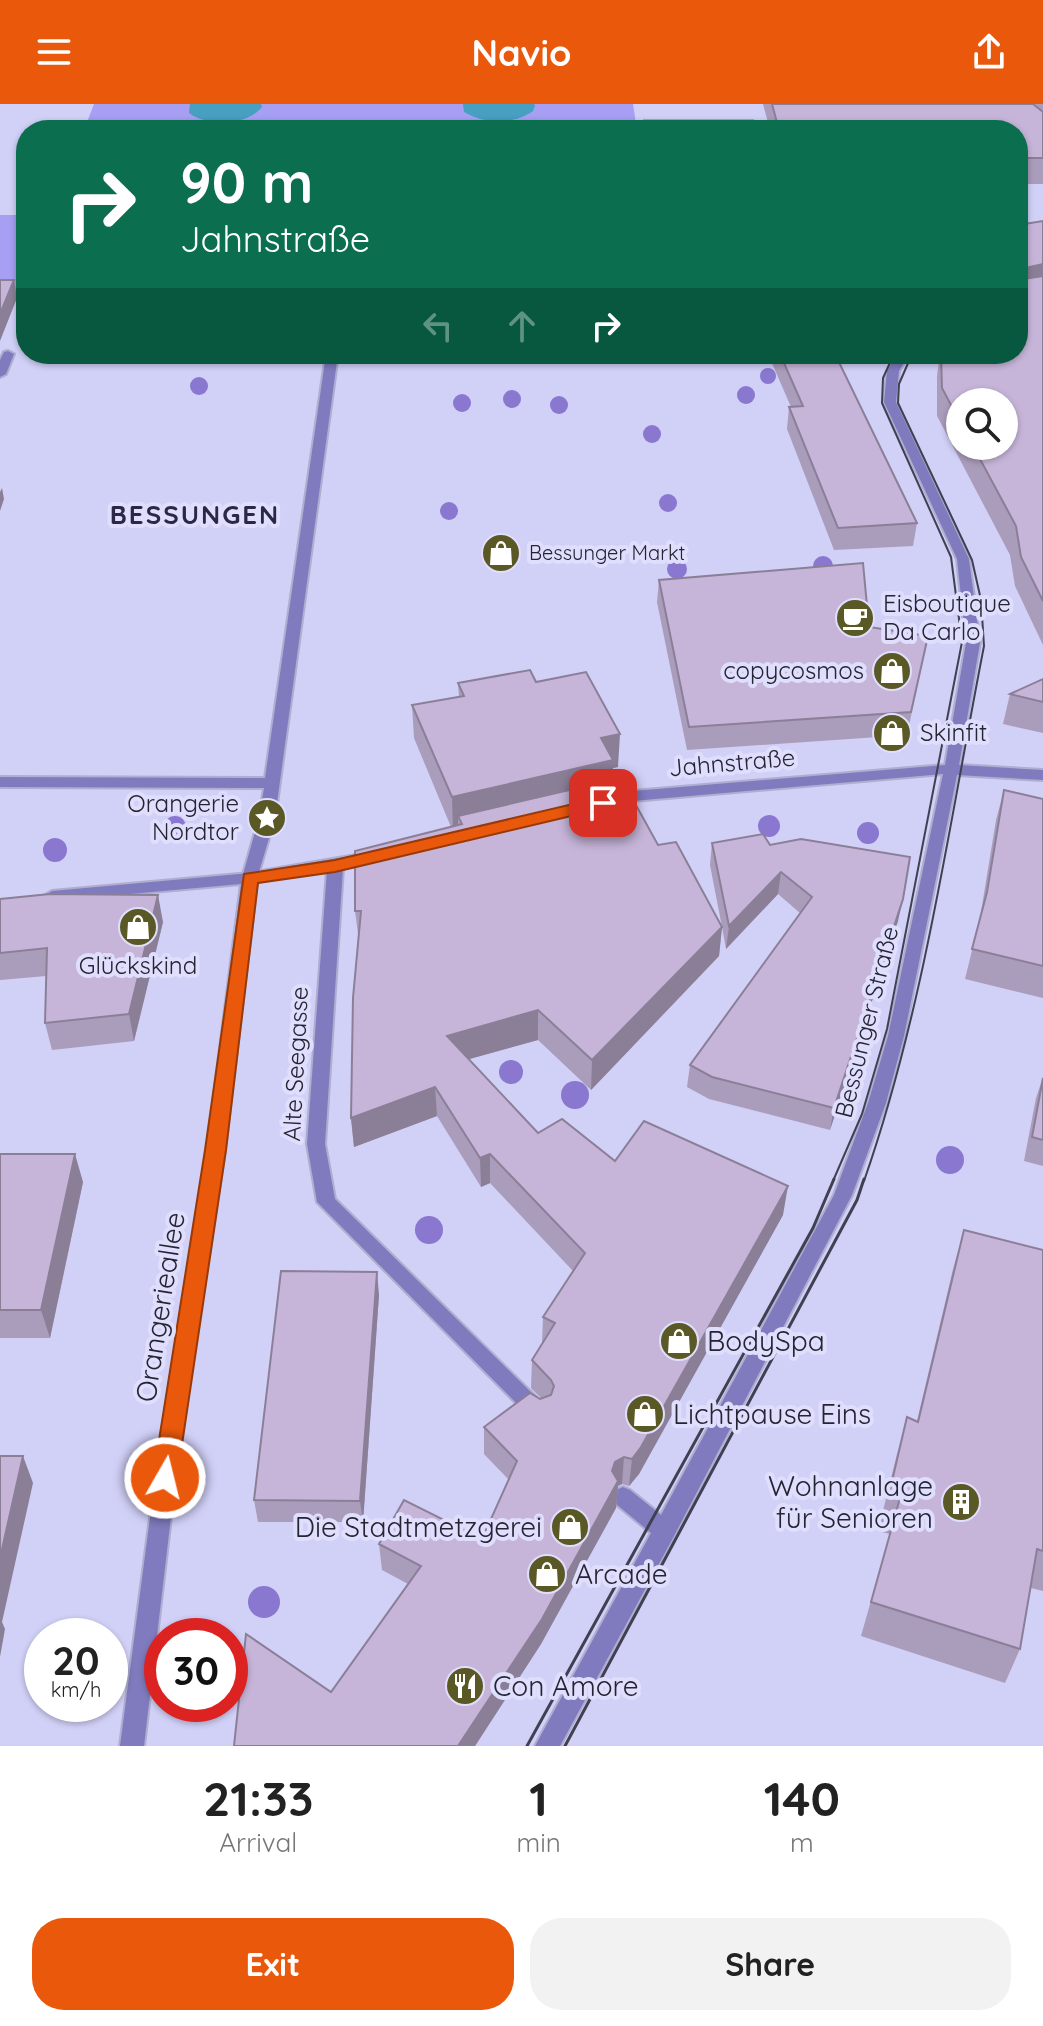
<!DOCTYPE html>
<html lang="en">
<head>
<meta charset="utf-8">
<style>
	body { margin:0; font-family:Quicksand,sans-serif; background:#f2f2f2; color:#222; height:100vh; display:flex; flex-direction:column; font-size:30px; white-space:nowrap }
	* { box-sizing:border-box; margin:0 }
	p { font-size:26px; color:#767676 }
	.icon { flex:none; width:44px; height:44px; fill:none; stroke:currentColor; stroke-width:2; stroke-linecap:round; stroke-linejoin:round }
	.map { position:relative; height:1642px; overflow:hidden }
	.side { display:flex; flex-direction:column; background:#fff; flex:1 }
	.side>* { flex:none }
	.guide { position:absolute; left:16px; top:16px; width:1012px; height:244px; border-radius:32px; box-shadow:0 2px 6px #0004; background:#0b6e4f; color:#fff; overflow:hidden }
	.fabs { position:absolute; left:946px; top:284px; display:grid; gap:16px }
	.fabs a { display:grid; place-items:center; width:72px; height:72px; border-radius:50%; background:#fff; box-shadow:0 2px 6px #0004; font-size:40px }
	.speed { position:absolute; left:24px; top:1514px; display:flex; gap:16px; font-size:40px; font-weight:700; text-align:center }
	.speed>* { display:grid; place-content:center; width:104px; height:104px; border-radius:50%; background:#fff; box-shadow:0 2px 6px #0004; line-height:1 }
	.speed small { font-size:20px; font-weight:400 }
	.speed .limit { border:12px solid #d22; background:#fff; color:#111 }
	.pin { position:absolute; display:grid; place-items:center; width:68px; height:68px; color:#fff; margin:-34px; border-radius:16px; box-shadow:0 4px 12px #0006 }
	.me { position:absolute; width:88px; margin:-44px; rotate:8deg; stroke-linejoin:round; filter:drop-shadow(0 0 6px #0008) }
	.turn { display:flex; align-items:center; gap:28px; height:168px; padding:0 32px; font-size:36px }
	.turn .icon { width:104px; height:104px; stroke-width:2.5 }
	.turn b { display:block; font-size:56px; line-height:68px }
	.lanes { display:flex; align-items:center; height:76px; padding:0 32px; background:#0003; justify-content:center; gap:40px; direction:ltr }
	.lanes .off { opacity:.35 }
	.eta { display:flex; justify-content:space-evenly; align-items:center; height:136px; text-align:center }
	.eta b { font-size:48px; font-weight:800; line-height:56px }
	.cta { display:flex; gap:16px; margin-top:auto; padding:16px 32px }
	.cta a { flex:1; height:92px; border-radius:32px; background:#ea580c; color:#fff; font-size:32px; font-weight:800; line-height:92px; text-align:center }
	.cta a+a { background:#f2f2f2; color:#222 }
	header { display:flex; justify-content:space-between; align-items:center; height:104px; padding:0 32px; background:#ea580c; color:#fff; font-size:36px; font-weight:800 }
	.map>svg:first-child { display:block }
</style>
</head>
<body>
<header><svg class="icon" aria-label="menu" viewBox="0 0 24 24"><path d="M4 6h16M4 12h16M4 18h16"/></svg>Navio<svg class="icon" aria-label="share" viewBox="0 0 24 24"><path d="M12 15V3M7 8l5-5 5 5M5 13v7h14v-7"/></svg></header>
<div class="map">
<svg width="1043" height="1642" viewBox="0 0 1043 1642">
	<rect width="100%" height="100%" fill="#d1d0f7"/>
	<!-- green -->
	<g fill="#a69ff3">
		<polygon points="94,0 633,0 637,26 84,26"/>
		<polygon points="643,15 754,15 757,26 644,26"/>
		<rect x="0" y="111" width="26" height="77"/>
	</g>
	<!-- water -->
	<g fill="#479fc1">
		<path d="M190 0H261L262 3C247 22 207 23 189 9Z"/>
		<path d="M463 0H534L535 2 533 7C514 21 484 20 464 8Z"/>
	</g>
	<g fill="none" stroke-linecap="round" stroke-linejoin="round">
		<!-- lane casing -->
		<g stroke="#afaed0" stroke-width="4">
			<g id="lane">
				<polygon points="8,247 14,250 6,270 0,273 0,256 4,248"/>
				<polygon points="326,250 338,250 275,714 256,778 244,778 242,774 259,714 264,684 0,683 0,673 265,674"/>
			</g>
		</g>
		<!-- street casing -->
		<g stroke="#afaed0" stroke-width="4">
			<g id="street">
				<polygon points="897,250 909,250 899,267 896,298 969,455 980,539 959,661 1043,666 1043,676 957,671 904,932 886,999 852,1091 673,1434 560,1642 535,1642 651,1429 616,1400 613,1393 616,1386 623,1383 630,1386 661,1411 834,1091 868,999 888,932 943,670 633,697 611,702 604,697 606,694 633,687 945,661 966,539 957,455 884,298 887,267"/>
				<polygon points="374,748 379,749 382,753 379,757 343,764 325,1040 335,1095 544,1301 547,1307 544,1313 537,1316 530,1313 317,1098 307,1040 327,766 257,778 225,1046 179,1345 144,1642 120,1642 159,1345 207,1046 241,780 52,797 44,792 52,787 250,769"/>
			</g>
		</g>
		<!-- lane -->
		<use href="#lane" fill="#807bbe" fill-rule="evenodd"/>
		<!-- street -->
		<use href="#street" fill="#807bbe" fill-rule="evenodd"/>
		<!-- tram-far1 -->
		<g stroke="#414053" stroke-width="2">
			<polyline points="833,1077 862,1010 887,925 962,538 951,453 882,299 883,274 894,250"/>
			<path d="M864 1077C924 905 949 721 984 542L981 496 972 456 898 299 899 280 912 250"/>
		</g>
		<!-- tram -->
		<g stroke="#414053" stroke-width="3">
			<polyline points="527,1642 813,1124 834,1075"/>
			<polyline points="565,1642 857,1096 864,1075"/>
		</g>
	</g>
	<!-- trees -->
	<g fill="#8977d0">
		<circle cx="768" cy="272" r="8"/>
		<circle cx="199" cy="282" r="9"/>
		<circle cx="746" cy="291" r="9"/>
		<circle cx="512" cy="295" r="9"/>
		<circle cx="462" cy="299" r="9"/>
		<circle cx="559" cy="301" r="9"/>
		<circle cx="652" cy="330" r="9"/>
		<circle cx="668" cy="399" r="9"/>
		<circle cx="449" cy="407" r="9"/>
		<circle cx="823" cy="462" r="10"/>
		<circle cx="677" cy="465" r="10"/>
		<circle cx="769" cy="722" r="11"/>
		<circle cx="175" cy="723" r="11"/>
		<circle cx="868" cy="729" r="11"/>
		<circle cx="55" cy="746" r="12"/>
		<circle cx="511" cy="968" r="12"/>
		<circle cx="575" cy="991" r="14"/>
		<circle cx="950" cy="1056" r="14"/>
		<circle cx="429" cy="1126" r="14"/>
		<circle cx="264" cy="1498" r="16"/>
	</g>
	<!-- wall -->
	<g fill="#aa9cbb" fill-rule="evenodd">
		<polygon points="763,0 1043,0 1043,80 1018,80 1018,26 770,26"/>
		<path d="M1043 117V541L1015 482 1010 451 937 312V272L940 250H1018ZM960 298 1004 342H960Z"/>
		<polygon points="768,250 835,250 917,419 913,442 834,446 787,325 789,303 791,303"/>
		<polygon points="659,476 869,523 923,555 907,631 687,646 657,498"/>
		<polygon points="1043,575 1043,629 1003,620 1010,590"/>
		<polygon points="536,578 618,663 613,664 612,676 658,741 722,823 710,761 712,739 770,741 898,817 830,1026 709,995 687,983 690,961 800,809 778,790 726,845 722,823 719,852 591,986 538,936 469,955 538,1029 615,1057 783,1111 639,1370 629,1382 622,1380 618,1382 616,1404 541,1540 475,1642 234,1642 331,1588 408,1480 382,1466 379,1440 482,1435 509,1376 484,1350 484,1323 542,1295 531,1284 532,1256 542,1240 543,1213 573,1167 490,1079 481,1083 437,1012 354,1043 351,1014 359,837 355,807 451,723 414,634 412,601 459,593 458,579"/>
		<polygon points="1004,686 1043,695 1043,894 965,875 980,814 996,716"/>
		<polygon points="0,795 163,818 134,937 52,946 45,919 46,872 0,876"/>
		<polygon points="1043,973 1043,1062 1024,1057 1036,994"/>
		<polygon points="0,1050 83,1078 50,1234 0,1234"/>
		<polygon points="964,1126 1043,1146 1043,1487 1031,1484 1020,1545 1005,1579 861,1532 890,1430 878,1427 897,1350 907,1313 917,1317 953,1165"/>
		<polygon points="379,1191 363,1418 258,1418 254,1396"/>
	</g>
	<!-- shaded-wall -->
	<g fill="#8b7f98">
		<polygon points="1043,160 1043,182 1018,191 1021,165"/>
		<polygon points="14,176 17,194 0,237 0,210"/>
		<polygon points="2,384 4,395 0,407 0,388"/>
		<polygon points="620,630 618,663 613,664 612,689 462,720 458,712 458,725 453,726 452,693 601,634"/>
		<polygon points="781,768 778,790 726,845 729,822"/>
		<polygon points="158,791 163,818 134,937 129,910"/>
		<polygon points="903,795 898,817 830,1026 834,1004"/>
		<polygon points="722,823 719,852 591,986 592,956"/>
		<polygon points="538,906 538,936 448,961 447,932"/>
		<polygon points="435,983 437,1012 354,1043 351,1014"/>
		<polygon points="75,1050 83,1078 50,1234 41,1206"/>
		<polygon points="490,1050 490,1079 481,1083 480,1054"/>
		<polygon points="788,1082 783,1111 639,1370 629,1382 632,1355"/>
		<polygon points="377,1168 379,1191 363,1418 360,1397"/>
		<polygon points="23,1352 33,1379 2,1518 5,1525 0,1553 0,1454"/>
		<polygon points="624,1353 622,1380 618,1382 616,1404 541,1540 475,1642 458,1642 612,1367 615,1358"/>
	</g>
	<!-- building -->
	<g fill="#c6b5d9" stroke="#8b7f98" stroke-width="2">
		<polygon points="772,0 1033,0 1043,8 1043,54 1018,54 1018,26 779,26"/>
		<polygon points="1043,117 1043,160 1021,165 1020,172 1024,175 1043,172 1043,497 1021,453 1016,422 973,342 1004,342 1004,298 960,298 960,318 942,284 941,250 1018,250 1018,121"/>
		<polygon points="0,176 14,176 0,210"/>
		<polygon points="780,250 835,250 917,419 838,424 789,303 803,302"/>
		<polygon points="863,459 869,523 928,532 911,608 689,623 659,476"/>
		<polygon points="530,566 536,578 586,568 620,630 601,634 613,656 452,693 412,601 464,592 458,579"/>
		<polygon points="1043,575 1043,598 1010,590"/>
		<polygon points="621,674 658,741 676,738 722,823 592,956 538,906 447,932 538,1029 562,1015 615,1057 644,1017 788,1082 641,1343 632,1355 624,1353 615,1358 612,1367 618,1377 542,1515 458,1642 234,1642 246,1530 331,1588 421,1462 379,1440 404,1396 482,1435 517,1357 484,1323 530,1289 540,1295 551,1291 554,1282 551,1276 532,1256 555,1219 543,1213 585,1149 490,1050 480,1054 435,983 351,1014 353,894 361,807 355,807 355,747 462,720 458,712"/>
		<polygon points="1004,686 1043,695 1043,862 972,845 987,788"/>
		<polygon points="763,730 770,741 801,735 910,753 903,795 834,1004 712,973 690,961 812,793 781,768 729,822 712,739"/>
		<polygon points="50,790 158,791 129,910 45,919 47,844 0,849 0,795"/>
		<polygon points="1043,974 1043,1036 1032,1033"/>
		<polygon points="0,1050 75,1050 41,1206 0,1206"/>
		<polygon points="964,1126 1043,1146 1043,1447 1037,1445 1020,1545 871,1498 900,1394 889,1390 907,1313 918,1318"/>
		<polygon points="281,1167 377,1168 360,1397 254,1396"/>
		<polygon points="0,1352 23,1352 0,1454"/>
	</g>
	<!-- route -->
	<polygon fill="#ea580c" stroke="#983908" stroke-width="2" points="603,693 609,695 612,699 609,703 335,768 258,779 226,1046 177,1374 173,1381 165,1385 157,1381 153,1374 205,1046 244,770 335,756"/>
	<!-- icons -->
	<defs>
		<g id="shop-disc" transform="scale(2)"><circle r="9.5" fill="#5a5825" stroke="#dfdefd"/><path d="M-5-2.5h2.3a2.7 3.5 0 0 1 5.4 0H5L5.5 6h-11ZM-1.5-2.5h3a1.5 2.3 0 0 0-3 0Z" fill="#fff"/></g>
		<g id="cafe-disc" transform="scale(2)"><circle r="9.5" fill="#5a5825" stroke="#dfdefd"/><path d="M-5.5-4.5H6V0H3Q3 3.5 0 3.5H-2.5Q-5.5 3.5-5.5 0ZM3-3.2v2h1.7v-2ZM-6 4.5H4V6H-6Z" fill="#fff"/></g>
		<g id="sight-disc" transform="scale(2)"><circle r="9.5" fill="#5a5825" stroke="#dfdefd"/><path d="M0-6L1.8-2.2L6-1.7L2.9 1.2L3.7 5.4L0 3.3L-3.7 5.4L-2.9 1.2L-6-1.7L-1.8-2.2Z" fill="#fff"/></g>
		<g id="building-disc" transform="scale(2)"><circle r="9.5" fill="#5a5825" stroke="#dfdefd"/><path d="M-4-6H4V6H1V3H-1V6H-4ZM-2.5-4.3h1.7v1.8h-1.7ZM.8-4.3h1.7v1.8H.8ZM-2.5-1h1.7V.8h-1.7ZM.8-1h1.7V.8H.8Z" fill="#fff"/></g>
		<g id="restaurant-disc" transform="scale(2)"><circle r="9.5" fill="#5a5825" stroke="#dfdefd"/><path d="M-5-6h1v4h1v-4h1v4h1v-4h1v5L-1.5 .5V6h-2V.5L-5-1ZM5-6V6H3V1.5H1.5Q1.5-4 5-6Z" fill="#fff"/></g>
	</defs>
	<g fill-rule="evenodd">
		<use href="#shop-disc" x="501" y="449"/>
		<use href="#cafe-disc" x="855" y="514"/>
		<use href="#shop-disc" x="892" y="567"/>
		<use href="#shop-disc" x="892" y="629"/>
		<use href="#sight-disc" x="267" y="714"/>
		<use href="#shop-disc" x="138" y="823"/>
		<use href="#shop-disc" x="679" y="1237"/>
		<use href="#shop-disc" x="645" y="1310"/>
		<use href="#building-disc" x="961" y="1398"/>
		<use href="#shop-disc" x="570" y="1423"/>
		<use href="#shop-disc" x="547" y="1470"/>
		<use href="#restaurant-disc" x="465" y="1582"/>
	</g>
	<g text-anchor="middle" stroke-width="8" stroke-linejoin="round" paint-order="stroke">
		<!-- far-poi labels -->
		<g font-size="20" fill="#252433" stroke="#dfdefd" text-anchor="start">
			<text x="529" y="456">Bessunger Markt</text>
		</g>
		<!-- poi labels -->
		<g font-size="24" fill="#252433" stroke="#dfdefd" text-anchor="start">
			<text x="883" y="508">Eisboutique<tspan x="883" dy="28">Da Carlo</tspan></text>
			<text x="864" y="575" text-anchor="end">copycosmos</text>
			<text x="920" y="637">Skinfit</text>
			<text x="239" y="708" text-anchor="end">Orangerie<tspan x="239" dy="28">Nordtor</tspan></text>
			<text x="138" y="870" text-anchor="middle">Glückskind</text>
		</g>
		<!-- street labels -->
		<g font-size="24" fill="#252433" stroke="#dfdefd">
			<text transform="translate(732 659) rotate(-5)" y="8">Jahnstraße</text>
			<text transform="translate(867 918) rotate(-76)" y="8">Bessunger Straße</text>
			<text transform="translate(296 960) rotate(-87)" y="8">Alte Seegasse</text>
		</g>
		<!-- far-district labels -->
		<g font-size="26" font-weight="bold" letter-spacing="2" fill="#2b2846" stroke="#dfdefd">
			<text x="195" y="420">BESSUNGEN</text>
		</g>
		<!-- near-street labels -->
		<g font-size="28" fill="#252433" stroke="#dfdefd">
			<text transform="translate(160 1203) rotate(-81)" y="10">Orangerieallee</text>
		</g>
		<!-- near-poi labels -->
		<g font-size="28" fill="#252433" stroke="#dfdefd" text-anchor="start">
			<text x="707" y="1247">BodySpa</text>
			<text x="673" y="1320">Lichtpause Eins</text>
			<text x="933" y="1392" text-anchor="end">Wohnanlage<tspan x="933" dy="32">für Senioren</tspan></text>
			<text x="542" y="1433" text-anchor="end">Die Stadtmetzgerei</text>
			<text x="575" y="1480">Arcade</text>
			<text x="493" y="1592">Con Amore</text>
		</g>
	</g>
</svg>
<div class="fabs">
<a><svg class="icon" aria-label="search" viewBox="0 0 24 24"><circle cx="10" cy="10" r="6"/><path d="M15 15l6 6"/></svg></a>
</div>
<div class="speed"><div>20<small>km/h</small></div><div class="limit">30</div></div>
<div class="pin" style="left:603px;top:699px;background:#d93025"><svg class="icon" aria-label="arrive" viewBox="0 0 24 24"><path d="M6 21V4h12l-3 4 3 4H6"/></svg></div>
<svg class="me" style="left:165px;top:1374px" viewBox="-20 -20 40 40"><circle r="17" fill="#ea580c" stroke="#fff" stroke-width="3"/><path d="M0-11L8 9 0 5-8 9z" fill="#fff"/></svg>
<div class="guide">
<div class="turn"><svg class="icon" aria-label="right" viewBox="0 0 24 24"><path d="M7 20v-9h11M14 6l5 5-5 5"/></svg><div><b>90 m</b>Jahnstraße</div></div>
<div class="lanes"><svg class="icon off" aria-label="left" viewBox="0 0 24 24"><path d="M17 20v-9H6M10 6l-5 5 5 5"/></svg><svg class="icon off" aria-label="ahead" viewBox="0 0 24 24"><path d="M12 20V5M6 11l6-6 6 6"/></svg><svg class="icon" aria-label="right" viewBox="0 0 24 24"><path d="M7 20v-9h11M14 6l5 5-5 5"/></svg></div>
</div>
</div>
<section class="side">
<div class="eta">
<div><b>21:33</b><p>Arrival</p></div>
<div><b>1</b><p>min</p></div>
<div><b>140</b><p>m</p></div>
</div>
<div class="cta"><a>Exit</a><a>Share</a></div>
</section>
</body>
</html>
